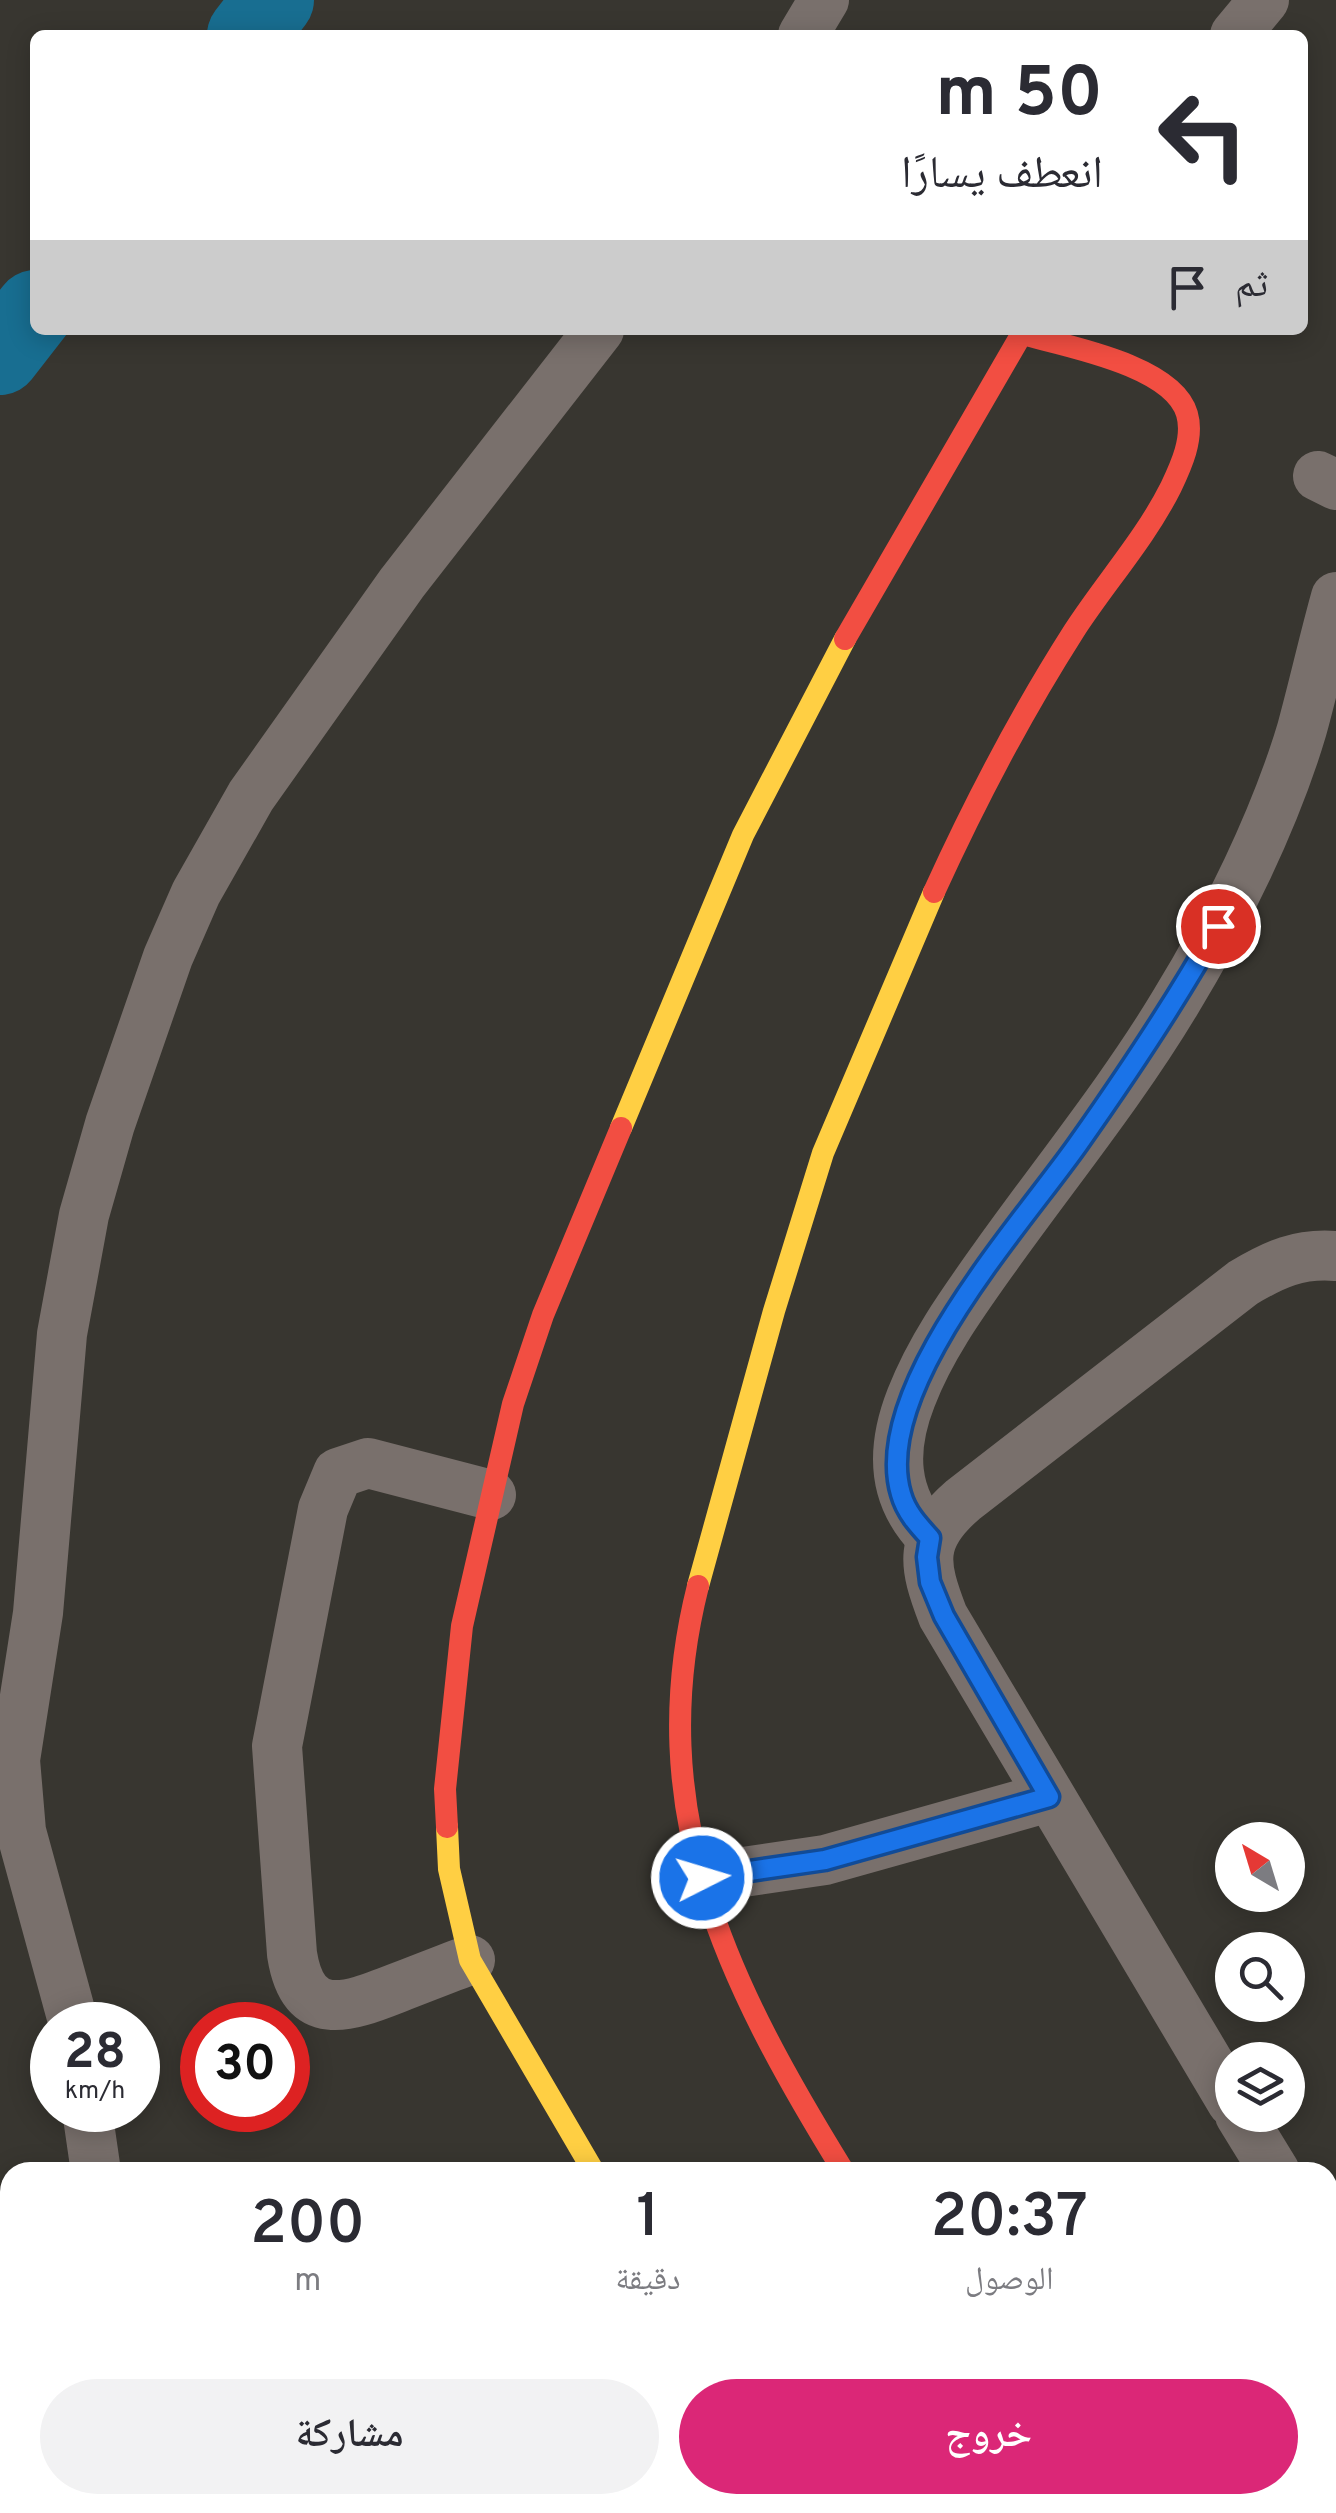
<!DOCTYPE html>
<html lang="ar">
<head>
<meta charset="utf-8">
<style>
	body { margin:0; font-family:Overpass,"Noto Naskh Arabic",sans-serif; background:#f2f2f3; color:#2b2b33; direction:rtl; height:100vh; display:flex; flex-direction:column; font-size:38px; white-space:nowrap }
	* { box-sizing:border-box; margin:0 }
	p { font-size:32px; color:#7c7c81 }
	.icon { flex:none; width:55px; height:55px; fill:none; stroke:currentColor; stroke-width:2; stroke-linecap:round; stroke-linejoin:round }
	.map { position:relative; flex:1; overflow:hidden; direction:ltr }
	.panel { position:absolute; left:0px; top:2162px; width:1338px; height:352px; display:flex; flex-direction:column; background:#fff; border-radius:30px 30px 0 0; box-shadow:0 5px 25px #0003; direction:rtl }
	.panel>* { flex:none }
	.guide { position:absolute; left:30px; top:30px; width:1278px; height:305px; border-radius:15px; box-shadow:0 5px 25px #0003; direction:rtl; background:#fff; color:#2b2b33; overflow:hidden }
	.needle { width:65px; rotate:322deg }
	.controls { position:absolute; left:1215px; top:1822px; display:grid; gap:20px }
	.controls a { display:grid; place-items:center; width:90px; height:90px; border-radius:50%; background:#fff; box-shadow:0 5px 25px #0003; font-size:50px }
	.speed { position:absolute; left:30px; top:2002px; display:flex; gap:20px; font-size:50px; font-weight:700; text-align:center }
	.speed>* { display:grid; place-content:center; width:130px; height:130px; border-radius:50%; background:#fff; box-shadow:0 5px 25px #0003; line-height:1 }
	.speed small { font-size:25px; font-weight:400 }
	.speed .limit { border:15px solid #d22; background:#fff; color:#111 }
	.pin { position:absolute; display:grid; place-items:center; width:85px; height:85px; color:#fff; margin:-42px; border:5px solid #fff; border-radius:50%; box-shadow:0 2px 10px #0007 }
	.me { position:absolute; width:110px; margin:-55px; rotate:85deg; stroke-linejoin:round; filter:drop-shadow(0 0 8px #0008) }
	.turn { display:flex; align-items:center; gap:35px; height:210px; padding:0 40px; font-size:45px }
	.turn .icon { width:130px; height:130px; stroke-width:2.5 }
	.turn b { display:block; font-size:70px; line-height:85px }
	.then { display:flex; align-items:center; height:95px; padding:0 40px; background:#0003; gap:20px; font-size:38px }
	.eta { display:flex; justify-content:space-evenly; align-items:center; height:170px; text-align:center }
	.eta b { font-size:60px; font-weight:600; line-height:70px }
	.action { display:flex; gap:20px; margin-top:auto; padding:20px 40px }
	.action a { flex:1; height:115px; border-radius:60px; background:#db2777; color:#fff; font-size:40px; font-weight:600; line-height:115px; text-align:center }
	.action a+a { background:#f2f2f3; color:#2b2b33 }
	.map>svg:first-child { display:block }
</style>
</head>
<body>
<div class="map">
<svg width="1336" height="2513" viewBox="0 0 1336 2513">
	<rect width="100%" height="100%" fill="#383630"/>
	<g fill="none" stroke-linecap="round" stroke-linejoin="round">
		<!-- river -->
		<g stroke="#186e91" stroke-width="80">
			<polyline points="247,35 274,0"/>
			<polyline points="0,355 35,310"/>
		</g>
		<!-- street -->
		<g stroke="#79706c" stroke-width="50">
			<polyline points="803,35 824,0"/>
			<polyline points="1235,35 1264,0"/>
			<polyline points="1318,476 1336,485"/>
			<path d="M931 1537C892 1497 891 1449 911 1398 931 1346 964 1301 996 1256 1056 1172 1122 1091 1175 1003 1225 921 1275 820 1302 729 1314 685 1324 640 1336 597"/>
			<polyline points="702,1878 825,1860 1049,1797"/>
			<path d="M470 1960C445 1969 421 1979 397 1988 346 2008 303 2024 292 1954L277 1746 323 1509 338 1473 368 1463 491 1495"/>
			<polyline points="74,2025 21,1831 15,1760 38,1613 62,1334 84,1215 110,1124 168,957 196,893 251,796 402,583 599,330"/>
			<path d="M1232 2102 943 1616C923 1564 918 1539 963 1500L1243 1283C1275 1264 1299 1253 1336 1256"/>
			<polyline points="87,2110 96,2172"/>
			<polyline points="1240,2115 1275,2172"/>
			<polyline points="1328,2258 1336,2272"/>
			<polyline points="1328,2401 1336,2396"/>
			<polyline points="326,2505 331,2513"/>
			<polyline points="771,2505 776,2513"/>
			<polyline points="1056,2505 1061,2513"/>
			<polyline points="1143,2513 1156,2505"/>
		</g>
		<!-- slow -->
		<g stroke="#ffcf43" stroke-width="22">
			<polyline points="621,1128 743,835 845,639"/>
			<polyline points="698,1586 774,1311 823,1153 934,892"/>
			<polyline points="447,1827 449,1869 470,1960 594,2172"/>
		</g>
		<!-- jam -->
		<g stroke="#f24e42" stroke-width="22">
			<polyline points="845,639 1024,330"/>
			<path d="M934 892C975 802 1021 714 1074 631 1105 583 1145 539 1171 487 1181 466 1194 438 1187 414 1173 365 1065 346 1022 334"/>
			<path d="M698 1586C641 1811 728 1984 844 2172"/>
			<polyline points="447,1827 445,1789 462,1626 513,1404 543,1315 621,1128"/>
		</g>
	</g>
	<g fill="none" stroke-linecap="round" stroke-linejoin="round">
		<!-- route casing -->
		<g stroke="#114b97" stroke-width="25">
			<path id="route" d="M702 1878 825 1860 1049 1797 944 1616 930 1582 927 1557 930 1538C918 1525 906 1512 901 1494 870 1390 1021 1225 1078 1144 1128 1073 1176 1002 1218 926"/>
		</g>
		<!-- route -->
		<use href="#route" stroke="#1a73e8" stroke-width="18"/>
	</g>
</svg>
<div class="controls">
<a><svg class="needle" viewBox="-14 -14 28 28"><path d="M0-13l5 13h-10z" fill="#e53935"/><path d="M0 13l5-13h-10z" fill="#7c7c81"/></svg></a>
<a><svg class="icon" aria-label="search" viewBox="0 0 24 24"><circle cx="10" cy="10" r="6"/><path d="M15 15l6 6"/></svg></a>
<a><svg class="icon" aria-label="layers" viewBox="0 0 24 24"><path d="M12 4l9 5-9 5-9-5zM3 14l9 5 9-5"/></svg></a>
</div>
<div class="speed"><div>28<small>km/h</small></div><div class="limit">30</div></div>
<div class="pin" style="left:1218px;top:926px;background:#d93025"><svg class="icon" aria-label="arrive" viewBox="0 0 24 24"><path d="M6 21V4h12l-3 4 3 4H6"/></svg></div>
<svg class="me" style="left:702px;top:1878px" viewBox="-20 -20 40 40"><circle r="17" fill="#1a73e8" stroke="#fff" stroke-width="3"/><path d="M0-11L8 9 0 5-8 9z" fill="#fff"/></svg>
<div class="guide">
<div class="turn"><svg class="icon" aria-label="left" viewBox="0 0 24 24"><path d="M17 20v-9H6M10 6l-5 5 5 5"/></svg><div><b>50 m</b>انعطف يسارًا</div></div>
<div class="then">ثم<svg class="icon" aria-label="arrive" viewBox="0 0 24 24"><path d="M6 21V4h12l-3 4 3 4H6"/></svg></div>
</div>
<section class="panel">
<div class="eta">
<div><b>20:37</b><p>الوصول</p></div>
<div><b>1</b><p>دقيقة</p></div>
<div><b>200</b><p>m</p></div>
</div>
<div class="action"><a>خروج</a><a>مشاركة</a></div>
</section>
</div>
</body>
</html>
